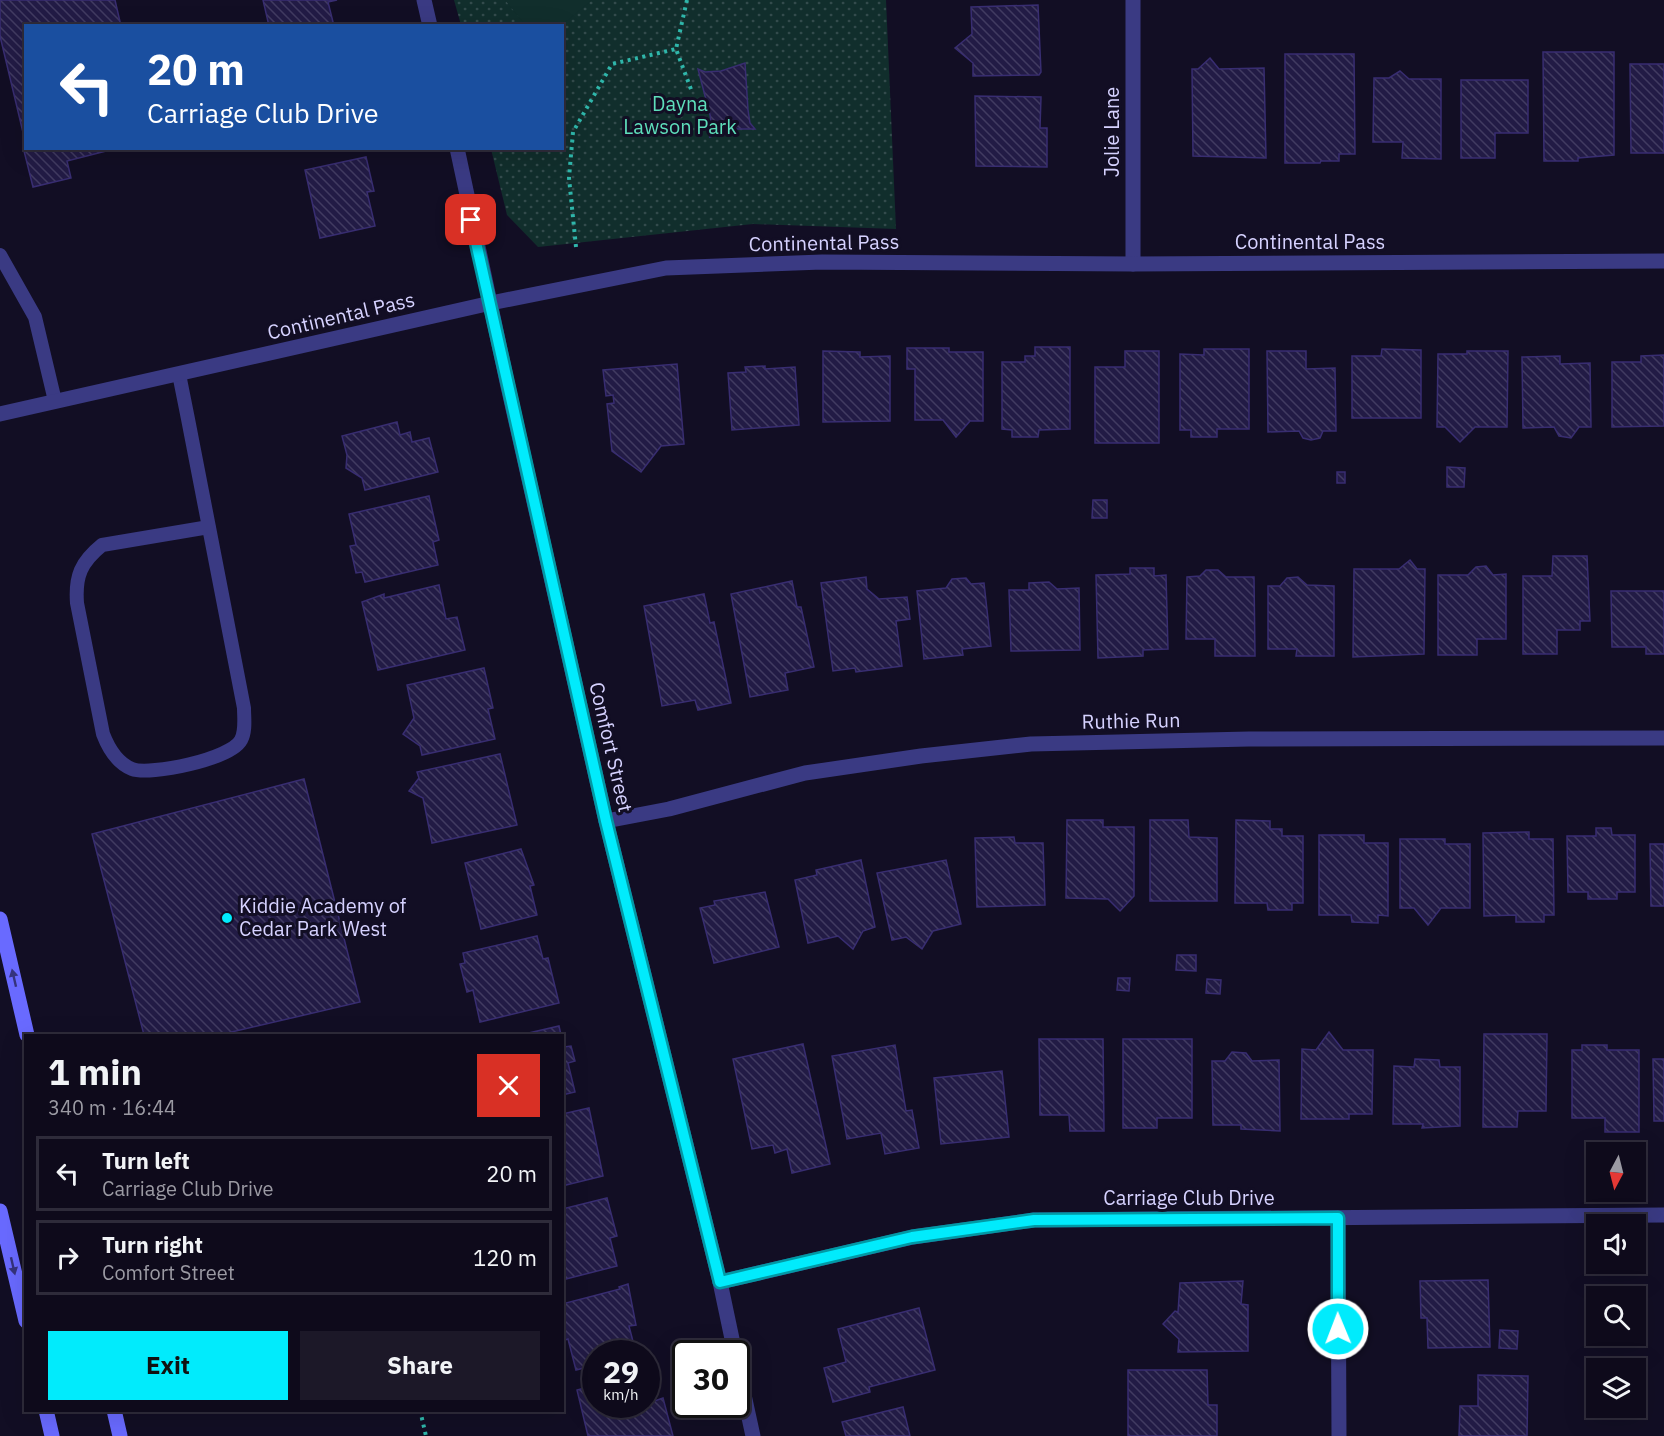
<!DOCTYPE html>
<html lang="en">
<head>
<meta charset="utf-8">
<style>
	body { margin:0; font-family:"IBM Plex Sans",sans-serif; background:#1c1828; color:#f1f3f6; height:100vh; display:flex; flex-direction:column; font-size:22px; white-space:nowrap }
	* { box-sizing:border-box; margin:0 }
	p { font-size:20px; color:#9b9aa3 }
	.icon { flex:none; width:33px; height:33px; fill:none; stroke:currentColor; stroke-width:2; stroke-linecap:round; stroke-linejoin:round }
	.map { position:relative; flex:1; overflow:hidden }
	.panel { position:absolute; left:24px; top:1034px; width:540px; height:378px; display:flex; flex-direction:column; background:#0e0a1b; border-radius:0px; box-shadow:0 6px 24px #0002,0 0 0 2px #2e2b3a }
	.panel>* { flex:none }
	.guide { position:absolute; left:24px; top:24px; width:540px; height:126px; border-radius:0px; box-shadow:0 6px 24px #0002,0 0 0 2px #2e2b3a; background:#1a4fa0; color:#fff; overflow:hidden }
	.needle { width:39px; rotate:187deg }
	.tools { position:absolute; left:1586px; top:1142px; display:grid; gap:12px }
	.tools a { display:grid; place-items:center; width:60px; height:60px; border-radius:0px; background:#0e0a1b; box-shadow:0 6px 24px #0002,0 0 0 2px #2e2b3a; font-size:30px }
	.speed { position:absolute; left:582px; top:1340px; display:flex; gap:12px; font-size:30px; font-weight:700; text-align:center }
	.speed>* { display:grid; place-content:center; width:78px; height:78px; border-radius:50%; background:#0e0a1b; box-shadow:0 6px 24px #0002,0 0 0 2px #2e2b3a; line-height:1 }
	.speed small { font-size:15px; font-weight:400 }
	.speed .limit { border:3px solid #111; border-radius:9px; background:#fff; color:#111 }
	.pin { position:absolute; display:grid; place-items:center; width:51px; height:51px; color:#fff; margin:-26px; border-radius:12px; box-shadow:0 3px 9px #0006 }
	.me { position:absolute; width:66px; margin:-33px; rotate:359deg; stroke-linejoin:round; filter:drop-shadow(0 0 4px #0008) }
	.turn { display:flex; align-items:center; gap:21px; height:126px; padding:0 24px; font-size:27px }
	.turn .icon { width:78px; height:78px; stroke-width:2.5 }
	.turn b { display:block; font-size:42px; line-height:51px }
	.round { display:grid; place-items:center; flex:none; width:63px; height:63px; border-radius:0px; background:#1c1828 }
	.summary { display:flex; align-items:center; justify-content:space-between; height:102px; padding:0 24px }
	h1 { font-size:36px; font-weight:800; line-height:45px }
	.primary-button { display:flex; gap:12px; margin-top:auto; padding:12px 24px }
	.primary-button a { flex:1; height:69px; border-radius:0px; background:#01ebfc; color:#111; font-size:24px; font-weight:800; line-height:69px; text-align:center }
	.primary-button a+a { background:#1c1828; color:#f1f3f6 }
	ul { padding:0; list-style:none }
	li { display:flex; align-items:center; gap:18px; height:75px; margin:0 12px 9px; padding:0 12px; border:3px solid #2e2b3a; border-radius:0px }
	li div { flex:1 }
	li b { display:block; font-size:22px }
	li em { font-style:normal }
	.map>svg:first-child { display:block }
</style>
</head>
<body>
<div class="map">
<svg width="1664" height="1436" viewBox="0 0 1664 1436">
	<defs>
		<pattern id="green-dots" width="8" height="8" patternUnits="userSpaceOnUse" patternTransform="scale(1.5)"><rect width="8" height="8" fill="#112e2c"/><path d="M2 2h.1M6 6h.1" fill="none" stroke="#334b4c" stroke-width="1.8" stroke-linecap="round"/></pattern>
		<pattern id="building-back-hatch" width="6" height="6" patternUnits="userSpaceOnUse" patternTransform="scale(1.5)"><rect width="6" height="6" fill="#221b45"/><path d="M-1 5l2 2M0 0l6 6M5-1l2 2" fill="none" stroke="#413b61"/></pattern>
	</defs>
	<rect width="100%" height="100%" fill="#120e24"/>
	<!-- green -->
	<polygon fill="url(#green-dots)" points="454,0 886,0 896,229 753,224 538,247 507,215 491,149 562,148 562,26 461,25"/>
	<!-- pitch -->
	<polygon fill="#112e2c" points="505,0 592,0 562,25 526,26"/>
	<!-- building -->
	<g fill="url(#building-back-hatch)" stroke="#382d71" stroke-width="1.5">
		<polygon points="0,0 115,0 121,26 26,26 26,145 0,36"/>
		<polygon points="263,0 337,0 328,2 334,26 269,26"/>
		<polygon points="1038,5 1041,72 1039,75 973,76 973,63 955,48 972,34 971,7"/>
		<polygon points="1543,52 1614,52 1614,155 1578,158 1578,161 1544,161"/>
		<polygon points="1285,54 1354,54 1355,154 1339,154 1339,161 1321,161 1320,163 1285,163"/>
		<polygon points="1210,58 1219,69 1264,68 1266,158 1193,156 1192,69 1198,69"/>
		<polygon points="745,63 748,110 750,123 755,129 731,129 710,137 712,128 710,115 698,69 705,72 721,71"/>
		<polygon points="1630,64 1664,64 1664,153 1631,153"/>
		<polygon points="1400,71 1409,79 1441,79 1441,159 1402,158 1403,142 1373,142 1374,78 1389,78"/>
		<polygon points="1461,80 1528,80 1528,133 1495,133 1495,158 1461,158"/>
		<polygon points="975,96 1041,97 1040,128 1047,128 1047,167 976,166"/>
		<polygon points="26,148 118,148 67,161 71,178 33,187 24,151"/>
		<polygon points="366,157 374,191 367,192 375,226 320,238 305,170"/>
		<polygon points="1035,347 1070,347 1070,429 1039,430 1038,437 1012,437 1012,430 1002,429 1002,362 1025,362 1025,356 1035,356"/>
		<polygon points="907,348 949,348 949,352 983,352 983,421 970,421 956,437 943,420 915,420 915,369 907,369"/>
		<polygon points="1204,349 1249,349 1249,429 1217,429 1217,437 1191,437 1191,430 1180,430 1180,354 1204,355"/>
		<polygon points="1382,349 1421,350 1421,418 1352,418 1352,356 1381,356"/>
		<polygon points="823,351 860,352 860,357 890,356 890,421 823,422"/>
		<polygon points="1125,351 1159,351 1159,443 1095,443 1095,367 1125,367"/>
		<polygon points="1267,351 1306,351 1306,369 1335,368 1336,431 1323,431 1320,438 1311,440 1303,438 1299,431 1268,432"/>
		<polygon points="1467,351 1508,351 1507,427 1475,427 1460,442 1445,427 1437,427 1438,354 1467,354"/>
		<polygon points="1664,355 1664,426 1612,427 1612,362 1641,362 1641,356"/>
		<polygon points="1560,356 1560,364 1590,363 1591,427 1579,427 1571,438 1559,436 1554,427 1523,428 1522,357"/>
		<polygon points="677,364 684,444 661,446 641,472 612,451 607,404 614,403 613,395 606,396 603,370"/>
		<polygon points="765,366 765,369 795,367 799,425 732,430 728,373 746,372 745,367"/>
		<polygon points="397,422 400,435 410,432 412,442 429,438 438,472 365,490 362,478 346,468 347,455 342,436"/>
		<polygon points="1447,467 1465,468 1464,487 1447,487"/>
		<rect x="1337" y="472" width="8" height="11"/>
		<polygon points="429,496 439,540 433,542 438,565 365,582 362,572 356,573 350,546 356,545 349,514"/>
		<polygon points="1093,500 1107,500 1107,518 1092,518"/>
		<polygon points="1553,556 1587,556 1590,621 1580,621 1580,630 1557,630 1557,654 1523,654 1523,576 1552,576"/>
		<polygon points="1410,560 1417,569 1425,569 1424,654 1353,657 1354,569 1399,569"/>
		<polygon points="1486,566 1493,575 1506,574 1506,639 1477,639 1477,655 1438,655 1438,575 1468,575 1476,567"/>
		<polygon points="1130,568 1154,568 1154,576 1166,575 1168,649 1143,650 1143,656 1098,658 1096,575 1130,574"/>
		<polygon points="1206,570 1218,570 1226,577 1254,577 1255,656 1215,656 1215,639 1186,639 1187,577 1200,576"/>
		<polygon points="866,577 867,589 879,599 907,597 910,619 896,621 902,666 856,672 855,668 833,671 821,583"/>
		<polygon points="1298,577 1307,585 1334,586 1334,656 1296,656 1297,649 1268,649 1268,586 1280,586 1287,578"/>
		<polygon points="966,578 971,584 984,583 991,646 962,649 963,655 924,659 917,591 946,588 952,579"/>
		<polygon points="792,581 797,607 801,607 814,667 785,673 788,690 750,697 731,594"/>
		<polygon points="1049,582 1057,589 1079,588 1080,650 1011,651 1009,590 1029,590 1029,583"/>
		<polygon points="439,585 446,619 457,617 465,650 378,670 362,602 384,594 384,598"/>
		<polygon points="1611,591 1664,591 1664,654 1646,654 1646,647 1612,647"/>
		<polygon points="704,594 710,623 714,622 731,703 698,710 695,700 662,706 644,606"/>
		<polygon points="484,668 493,708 488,709 495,739 422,755 420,746 403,734 414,718 407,685"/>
		<polygon points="500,754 517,825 432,843 423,798 409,791 419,778 417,772"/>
		<polygon points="304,779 360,1002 219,1035 144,1035 92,834"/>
		<polygon points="1067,820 1103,820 1103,827 1134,827 1134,896 1120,911 1108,899 1066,898"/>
		<polygon points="1150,820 1188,820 1189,837 1217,838 1217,901 1150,901"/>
		<polygon points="1236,820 1270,821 1270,829 1282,829 1282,836 1303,836 1303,903 1292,903 1292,910 1268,910 1267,903 1235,903"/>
		<polygon points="1596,828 1611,828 1612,835 1635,835 1635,892 1617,892 1617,899 1588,899 1588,892 1568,892 1567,836 1596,836"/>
		<polygon points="1529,832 1529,839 1553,839 1554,915 1544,915 1544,922 1516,922 1516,915 1484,916 1483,833"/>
		<polygon points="1319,835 1364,835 1364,843 1388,843 1388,916 1378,915 1378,923 1352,922 1351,915 1319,915"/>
		<polygon points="1014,837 1015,843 1043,843 1045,905 977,907 975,838"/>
		<polygon points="1400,839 1445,839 1445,844 1470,844 1470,908 1441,908 1428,925 1414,908 1400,908"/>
		<polygon points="1650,844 1664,844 1664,906 1651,906"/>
		<polygon points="521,849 534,885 530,886 537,915 481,929 465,863"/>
		<polygon points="861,860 875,927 863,931 853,949 838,936 808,943 795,880 817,875 816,870"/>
		<polygon points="946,860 961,924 933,931 922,949 906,937 892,940 877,873"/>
		<polygon points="765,892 779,947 714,963 700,908 715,905 714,901"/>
		<polygon points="537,936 543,959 548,958 559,1003 480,1022 473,990 467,992 460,964 465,963 463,953"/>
		<polygon points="1177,955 1196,955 1196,971 1176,970"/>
		<polygon points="1118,978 1130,978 1129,991 1117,990"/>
		<polygon points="1207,979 1221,980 1220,994 1206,993"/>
		<polygon points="559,1026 561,1035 520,1035"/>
		<polygon points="1329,1032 1343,1050 1373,1050 1372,1114 1349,1114 1349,1119 1301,1119 1302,1049 1316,1050"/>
		<polygon points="1484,1034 1547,1034 1546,1111 1518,1111 1517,1127 1483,1127"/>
		<polygon points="1039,1039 1103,1039 1104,1131 1070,1131 1069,1115 1040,1115"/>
		<polygon points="1123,1039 1192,1039 1192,1118 1157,1118 1157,1128 1123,1128"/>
		<polygon points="562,1040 564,1047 571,1046 575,1061 568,1063 575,1092 562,1095"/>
		<polygon points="803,1044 830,1164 792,1173 787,1149 775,1153 773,1145 752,1149 733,1059"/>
		<polygon points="895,1045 906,1111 912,1110 919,1148 885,1154 881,1133 847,1139 832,1056"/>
		<polygon points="1582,1045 1607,1045 1607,1050 1639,1050 1639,1132 1605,1132 1605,1118 1572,1118 1572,1050 1582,1050"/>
		<polygon points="1232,1052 1246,1053 1252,1061 1279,1060 1280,1131 1241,1129 1241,1125 1213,1125 1212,1061 1225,1061"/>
		<polygon points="1415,1059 1439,1060 1440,1067 1460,1067 1460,1126 1422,1128 1423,1124 1393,1124 1394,1066 1414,1067"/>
		<polygon points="1653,1059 1664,1059 1664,1121 1654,1121"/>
		<polygon points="1002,1071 1009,1137 941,1144 934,1078"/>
		<polygon points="589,1108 603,1176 562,1186 562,1114"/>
		<polygon points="607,1198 617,1236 610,1238 617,1266 562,1280 562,1209"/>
		<polygon points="1488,1280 1490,1347 1428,1348 1427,1318 1421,1318 1420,1281"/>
		<polygon points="1243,1281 1241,1304 1248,1305 1248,1351 1178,1352 1179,1339 1163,1324 1175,1311 1178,1312 1180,1283"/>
		<polygon points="628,1284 636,1325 629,1326 636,1353 596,1353 596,1365 576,1370 568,1339 562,1341 562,1304 620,1289 619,1287"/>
		<polygon points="919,1308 935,1370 869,1387 870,1392 833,1402 824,1368 846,1362 838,1329"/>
		<polygon points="1500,1330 1518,1331 1517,1349 1499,1348"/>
		<polygon points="1128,1370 1207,1370 1208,1405 1217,1405 1217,1436 1128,1436"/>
		<polygon points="1478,1375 1528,1376 1527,1436 1459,1436 1460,1406 1478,1406"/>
		<polygon points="596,1385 596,1404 646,1404 663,1398 673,1436 588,1436 577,1390"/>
		<polygon points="903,1407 910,1436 846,1436 842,1422"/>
	</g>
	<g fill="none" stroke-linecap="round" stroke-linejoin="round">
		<!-- path -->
		<g stroke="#2fb6aa" stroke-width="4" stroke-dasharray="3 4.5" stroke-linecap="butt">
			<polyline points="687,0 676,49 692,92"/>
			<polyline points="576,247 569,178 573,132 612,64 676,49"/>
			<polyline points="420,1410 426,1436"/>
		</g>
		<!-- service -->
		<g stroke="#3a3a83" stroke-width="14">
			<polyline points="0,255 35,317 55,401"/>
			<path d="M179 374 188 419 244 708C244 718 246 731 241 740 231 759 150 776 132 769 117 763 108 747 103 734L77 603C75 576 81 562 102 545L209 527"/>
		</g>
		<!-- minor -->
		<g stroke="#3a3a83" stroke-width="15">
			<polyline points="424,0 430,26"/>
			<polyline points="457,148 507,382 606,821 720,1282 735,1353"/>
			<polyline points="1133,264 1133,0"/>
			<polyline points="606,821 669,809 805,773 921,756 1031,744 1249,739 1664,738"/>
			<polyline points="1338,1218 1339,1436"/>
			<polyline points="720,1282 913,1237 1034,1220 1664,1215"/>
			<polyline points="736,1358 753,1436"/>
		</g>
		<!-- tertiary -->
		<polyline stroke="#3a3a83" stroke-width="15" points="0,414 491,303 666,268 822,262 1133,264 1664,261"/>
		<!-- secondary -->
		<g stroke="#696aff" stroke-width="15">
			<polyline points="0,919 27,1035"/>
			<polyline points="0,1211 26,1321"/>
			<polyline points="46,1410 52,1436"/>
			<polyline points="114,1410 120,1436"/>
		</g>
	</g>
	<!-- one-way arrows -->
	<defs><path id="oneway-solid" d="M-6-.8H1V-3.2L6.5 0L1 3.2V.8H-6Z" transform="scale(1.5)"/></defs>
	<g fill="#35337c">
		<use href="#oneway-solid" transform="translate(14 978) rotate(-103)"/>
		<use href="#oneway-solid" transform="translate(13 1266) rotate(77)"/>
	</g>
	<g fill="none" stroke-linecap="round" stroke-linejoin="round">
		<!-- route casing -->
		<g stroke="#0199a4" stroke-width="15">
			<polyline id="route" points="471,220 606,821 720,1282 912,1237 1034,1220 1338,1218 1338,1329"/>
		</g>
		<!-- route -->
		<use href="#route" stroke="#01ebfc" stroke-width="10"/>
	</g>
	<!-- markers -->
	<circle fill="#01ebfc" stroke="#120e24" stroke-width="2" cx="227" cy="918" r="6"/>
	<g text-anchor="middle" stroke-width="6" stroke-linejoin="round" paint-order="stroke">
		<!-- park labels -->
		<g font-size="20" fill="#5edfbb" stroke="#120e24">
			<text x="680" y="111">Dayna<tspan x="680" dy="23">Lawson Park</tspan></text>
		</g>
		<!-- street labels -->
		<g font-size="20" fill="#d6d2ff" stroke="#120e24">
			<text transform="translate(1112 132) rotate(-90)" y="7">Jolie Lane</text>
			<text x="1310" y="249">Continental Pass</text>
			<text transform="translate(824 243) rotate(-1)" y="7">Continental Pass</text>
			<text transform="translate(341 316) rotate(-13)" y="7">Continental Pass</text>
			<text transform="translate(1131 721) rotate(-1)" y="7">Ruthie Run</text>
			<text transform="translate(611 747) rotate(77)" y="7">Comfort Street</text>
			<text x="1189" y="1205">Carriage Club Drive</text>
		</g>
		<!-- poi labels -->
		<g font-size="20" fill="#d6d2ff" stroke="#120e24" text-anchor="start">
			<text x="239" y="913">Kiddie Academy of<tspan x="239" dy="23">Cedar Park West</tspan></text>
		</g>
	</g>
</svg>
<div class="tools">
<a><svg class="needle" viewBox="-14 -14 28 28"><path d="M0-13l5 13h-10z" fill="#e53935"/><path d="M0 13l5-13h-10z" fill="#9b9aa3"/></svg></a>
<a><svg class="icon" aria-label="sound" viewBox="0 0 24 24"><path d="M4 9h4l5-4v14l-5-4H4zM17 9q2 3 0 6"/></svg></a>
<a><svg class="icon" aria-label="search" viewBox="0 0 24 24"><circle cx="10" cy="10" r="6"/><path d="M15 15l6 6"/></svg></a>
<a><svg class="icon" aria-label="layers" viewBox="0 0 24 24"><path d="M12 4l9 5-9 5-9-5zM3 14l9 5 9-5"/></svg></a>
</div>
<div class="speed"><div>29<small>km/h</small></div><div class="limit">30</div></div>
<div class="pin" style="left:471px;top:220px;background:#d93025"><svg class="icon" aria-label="arrive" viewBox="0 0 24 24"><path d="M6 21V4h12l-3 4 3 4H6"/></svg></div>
<svg class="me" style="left:1338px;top:1329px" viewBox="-20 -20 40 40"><circle r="17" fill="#01ebfc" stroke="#fff" stroke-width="3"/><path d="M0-11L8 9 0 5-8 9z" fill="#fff"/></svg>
<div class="guide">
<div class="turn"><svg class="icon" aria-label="left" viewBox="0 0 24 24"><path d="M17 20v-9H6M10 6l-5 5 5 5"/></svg><div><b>20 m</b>Carriage Club Drive</div></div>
</div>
<section class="panel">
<div class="summary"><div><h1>1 min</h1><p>340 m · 16:44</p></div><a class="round" style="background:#d93025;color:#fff"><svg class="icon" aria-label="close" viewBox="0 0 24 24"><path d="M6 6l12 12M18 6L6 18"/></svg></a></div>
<ul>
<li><svg class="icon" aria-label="left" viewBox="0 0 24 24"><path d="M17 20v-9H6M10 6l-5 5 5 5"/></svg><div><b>Turn left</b><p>Carriage Club Drive</p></div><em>20 m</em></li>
<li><svg class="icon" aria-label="right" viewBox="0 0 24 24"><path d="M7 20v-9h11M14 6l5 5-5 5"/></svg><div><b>Turn right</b><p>Comfort Street</p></div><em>120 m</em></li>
</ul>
<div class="primary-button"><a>Exit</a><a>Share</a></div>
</section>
</div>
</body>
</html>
